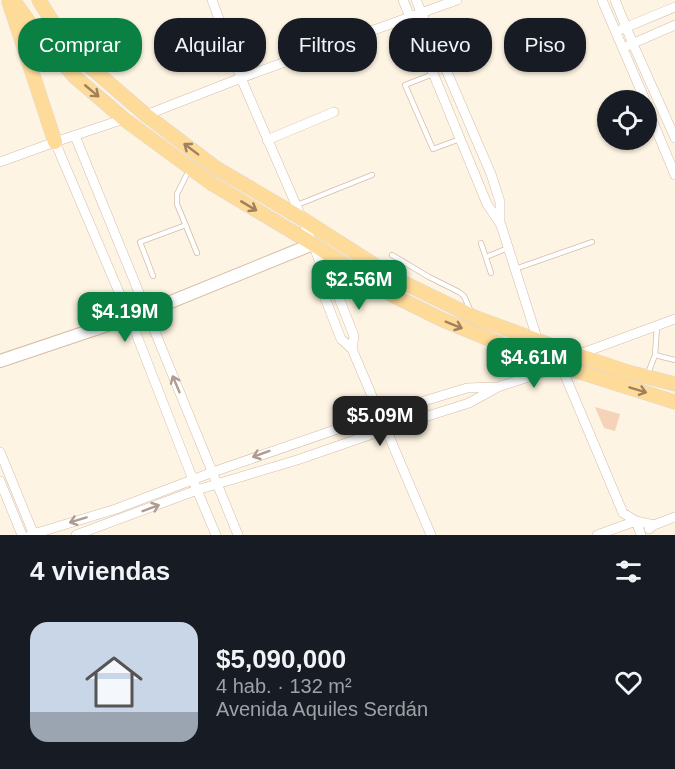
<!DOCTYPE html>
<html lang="es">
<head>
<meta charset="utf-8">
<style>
  :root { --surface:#171b24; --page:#20242c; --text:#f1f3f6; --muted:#9ea1a6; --line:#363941; --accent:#0b8043 }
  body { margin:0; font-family:Arial,sans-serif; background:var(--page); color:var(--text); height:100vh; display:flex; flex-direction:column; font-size:22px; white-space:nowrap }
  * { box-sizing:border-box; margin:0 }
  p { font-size:20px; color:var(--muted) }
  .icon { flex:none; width:33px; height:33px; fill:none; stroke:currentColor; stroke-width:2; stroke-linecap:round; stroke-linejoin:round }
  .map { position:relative; height:535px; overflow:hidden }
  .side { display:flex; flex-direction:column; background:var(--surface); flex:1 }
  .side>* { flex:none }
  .top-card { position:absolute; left:18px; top:18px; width:639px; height:54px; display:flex; gap:12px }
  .fabs { position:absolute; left:597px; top:90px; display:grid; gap:12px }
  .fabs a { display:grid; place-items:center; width:60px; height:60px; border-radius:50%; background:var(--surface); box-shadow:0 2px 4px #0004; font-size:30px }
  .price { position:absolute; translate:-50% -51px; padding:0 14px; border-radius:12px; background:var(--accent); color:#fff; font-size:20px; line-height:39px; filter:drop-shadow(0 2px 3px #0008) }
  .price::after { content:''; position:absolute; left:50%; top:36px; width:18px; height:14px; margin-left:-9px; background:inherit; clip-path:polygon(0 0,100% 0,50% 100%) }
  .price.selected { background:#222; color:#fff }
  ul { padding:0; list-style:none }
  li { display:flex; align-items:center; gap:18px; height:150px; padding:0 30px }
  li+li { border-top:2px solid var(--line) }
  li span { display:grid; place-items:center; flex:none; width:168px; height:120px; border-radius:18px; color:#555 }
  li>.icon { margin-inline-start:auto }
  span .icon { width:72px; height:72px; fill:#fffc; stroke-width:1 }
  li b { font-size:26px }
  h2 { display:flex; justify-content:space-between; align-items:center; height:72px; padding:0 30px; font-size:26px }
  .pill { padding:0 21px; border-radius:24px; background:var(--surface); box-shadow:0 2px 4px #0004; font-size:21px; line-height:54px }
  .pill.selected { background:var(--accent); color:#fff }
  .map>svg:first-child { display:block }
  .building { fill:#f6d2b8 }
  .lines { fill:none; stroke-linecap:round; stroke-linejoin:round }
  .service-casing { stroke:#d3bdab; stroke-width:6 }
  .minor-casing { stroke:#d3bdab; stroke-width:10 }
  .secondary-casing { stroke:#d6bda8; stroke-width:14 }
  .primary-casing { stroke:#dfd7d3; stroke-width:15 }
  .service { stroke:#fff; stroke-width:4.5 }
  .minor { stroke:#fff; stroke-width:9 }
  .secondary { stroke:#fff; stroke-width:12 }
  .primary { stroke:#ffdb99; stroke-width:14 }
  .oneway { stroke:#a1805f }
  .oneway2 { stroke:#af9b90 }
</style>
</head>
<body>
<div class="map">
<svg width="675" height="535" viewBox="0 0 675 535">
  <rect width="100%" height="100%" fill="#fef4e3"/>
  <!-- building -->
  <path class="building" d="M595,407L620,414L615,431L604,428Z"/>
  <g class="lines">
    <!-- service casing -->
    <g class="service-casing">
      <path id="service" d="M433,74L405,85L433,149L460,139
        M189,170L177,194V204L197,253
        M297,205L372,175
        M481,243L491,273
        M392,255L429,277L459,292L464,296L471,312
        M486,257L508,248
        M515,269L592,242
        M153,276L140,242L186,225
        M655,355L657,326
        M647,376L655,355L675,360"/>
    </g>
    <!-- minor casing -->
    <g class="minor-casing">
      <path id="minor" d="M212,0L241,78L313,244L330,289L337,293L354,336L352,349
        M403,0L487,204L501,225L538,341
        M416,0L491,174L500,202V223
        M602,0L645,100
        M615,0L633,44L675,138
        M622,29L675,7
        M627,46L675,25
        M646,105L675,175
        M146,115L241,78L457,0
        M75,136L238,535
        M267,140L334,112
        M55,142L130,318L197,490L216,535
        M0,162L55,142L124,119
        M330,289L325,298L341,339L352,349L431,535
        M577,355L675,319
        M0,452L34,535
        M0,481L22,535
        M649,529L654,525L675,517
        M30,535L116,509L213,472L381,414L467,388L496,387
        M76,535L197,490L297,460L387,429L469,403L498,387L561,366L623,513L636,521L641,535
        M597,535L636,521L654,525"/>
    </g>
    <!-- secondary casing -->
    <g class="secondary-casing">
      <path id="secondary" d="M0,361L146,312L313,244"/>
    </g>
    <!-- primary casing -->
    <g class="primary-casing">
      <path id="primary" d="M13,0L42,40L75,77L124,119L211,183L313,244L392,295L443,320L511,348L561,366L675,402
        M39,0L55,26L88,65L146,115L216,168L301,218L398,280L474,317L577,355L628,372L675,384
        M9,2L55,142"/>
    </g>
    <!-- service -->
    <use href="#service" class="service"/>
    <!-- minor -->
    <use href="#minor" class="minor"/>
    <!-- secondary -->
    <use href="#secondary" class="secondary"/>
    <!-- primary -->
    <use href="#primary" class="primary"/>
  </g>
  <!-- one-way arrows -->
  <defs><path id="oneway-shaft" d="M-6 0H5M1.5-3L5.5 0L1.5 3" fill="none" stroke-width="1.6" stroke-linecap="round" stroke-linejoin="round" transform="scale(1.5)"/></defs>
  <g class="oneway">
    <use href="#oneway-shaft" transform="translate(92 91) rotate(40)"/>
    <use href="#oneway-shaft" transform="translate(191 149) rotate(-143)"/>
    <use href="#oneway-shaft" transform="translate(249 206) rotate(31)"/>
    <use href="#oneway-shaft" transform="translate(454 325) rotate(22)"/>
    <use href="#oneway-shaft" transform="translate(638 390) rotate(17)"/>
  </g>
  <g class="oneway2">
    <use href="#oneway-shaft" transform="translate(176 384) rotate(-113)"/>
    <use href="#oneway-shaft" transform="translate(261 454) rotate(160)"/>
    <use href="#oneway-shaft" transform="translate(151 508) rotate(-21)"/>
    <use href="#oneway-shaft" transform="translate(78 520) rotate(163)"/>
  </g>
</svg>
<div class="fabs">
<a><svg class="icon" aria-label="locate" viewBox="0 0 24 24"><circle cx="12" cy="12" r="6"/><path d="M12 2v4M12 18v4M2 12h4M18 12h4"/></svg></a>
</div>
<b class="price" style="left:359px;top:311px">$2.56M</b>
<b class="price" style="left:125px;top:343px">$4.19M</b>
<b class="price" style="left:534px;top:389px">$4.61M</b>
<b class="price selected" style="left:380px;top:447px">$5.09M</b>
<div class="top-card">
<a class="pill selected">Comprar</a>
<a class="pill">Alquilar</a>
<a class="pill">Filtros</a>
<a class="pill">Nuevo</a>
<a class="pill">Piso</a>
</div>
</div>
<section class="side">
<h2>4 viviendas<svg class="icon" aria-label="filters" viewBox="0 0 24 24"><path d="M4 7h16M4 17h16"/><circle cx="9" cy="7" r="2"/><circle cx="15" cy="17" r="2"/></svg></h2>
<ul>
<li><span style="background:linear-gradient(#c9d6e8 75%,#9aa5b1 0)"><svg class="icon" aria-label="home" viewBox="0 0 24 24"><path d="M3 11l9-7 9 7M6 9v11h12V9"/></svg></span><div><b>$5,090,000</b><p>4 hab. · 132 m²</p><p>Avenida Aquiles Serdán</p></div><svg class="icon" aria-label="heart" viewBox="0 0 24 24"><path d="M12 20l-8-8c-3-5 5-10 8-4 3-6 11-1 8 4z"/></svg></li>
</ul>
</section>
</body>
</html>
